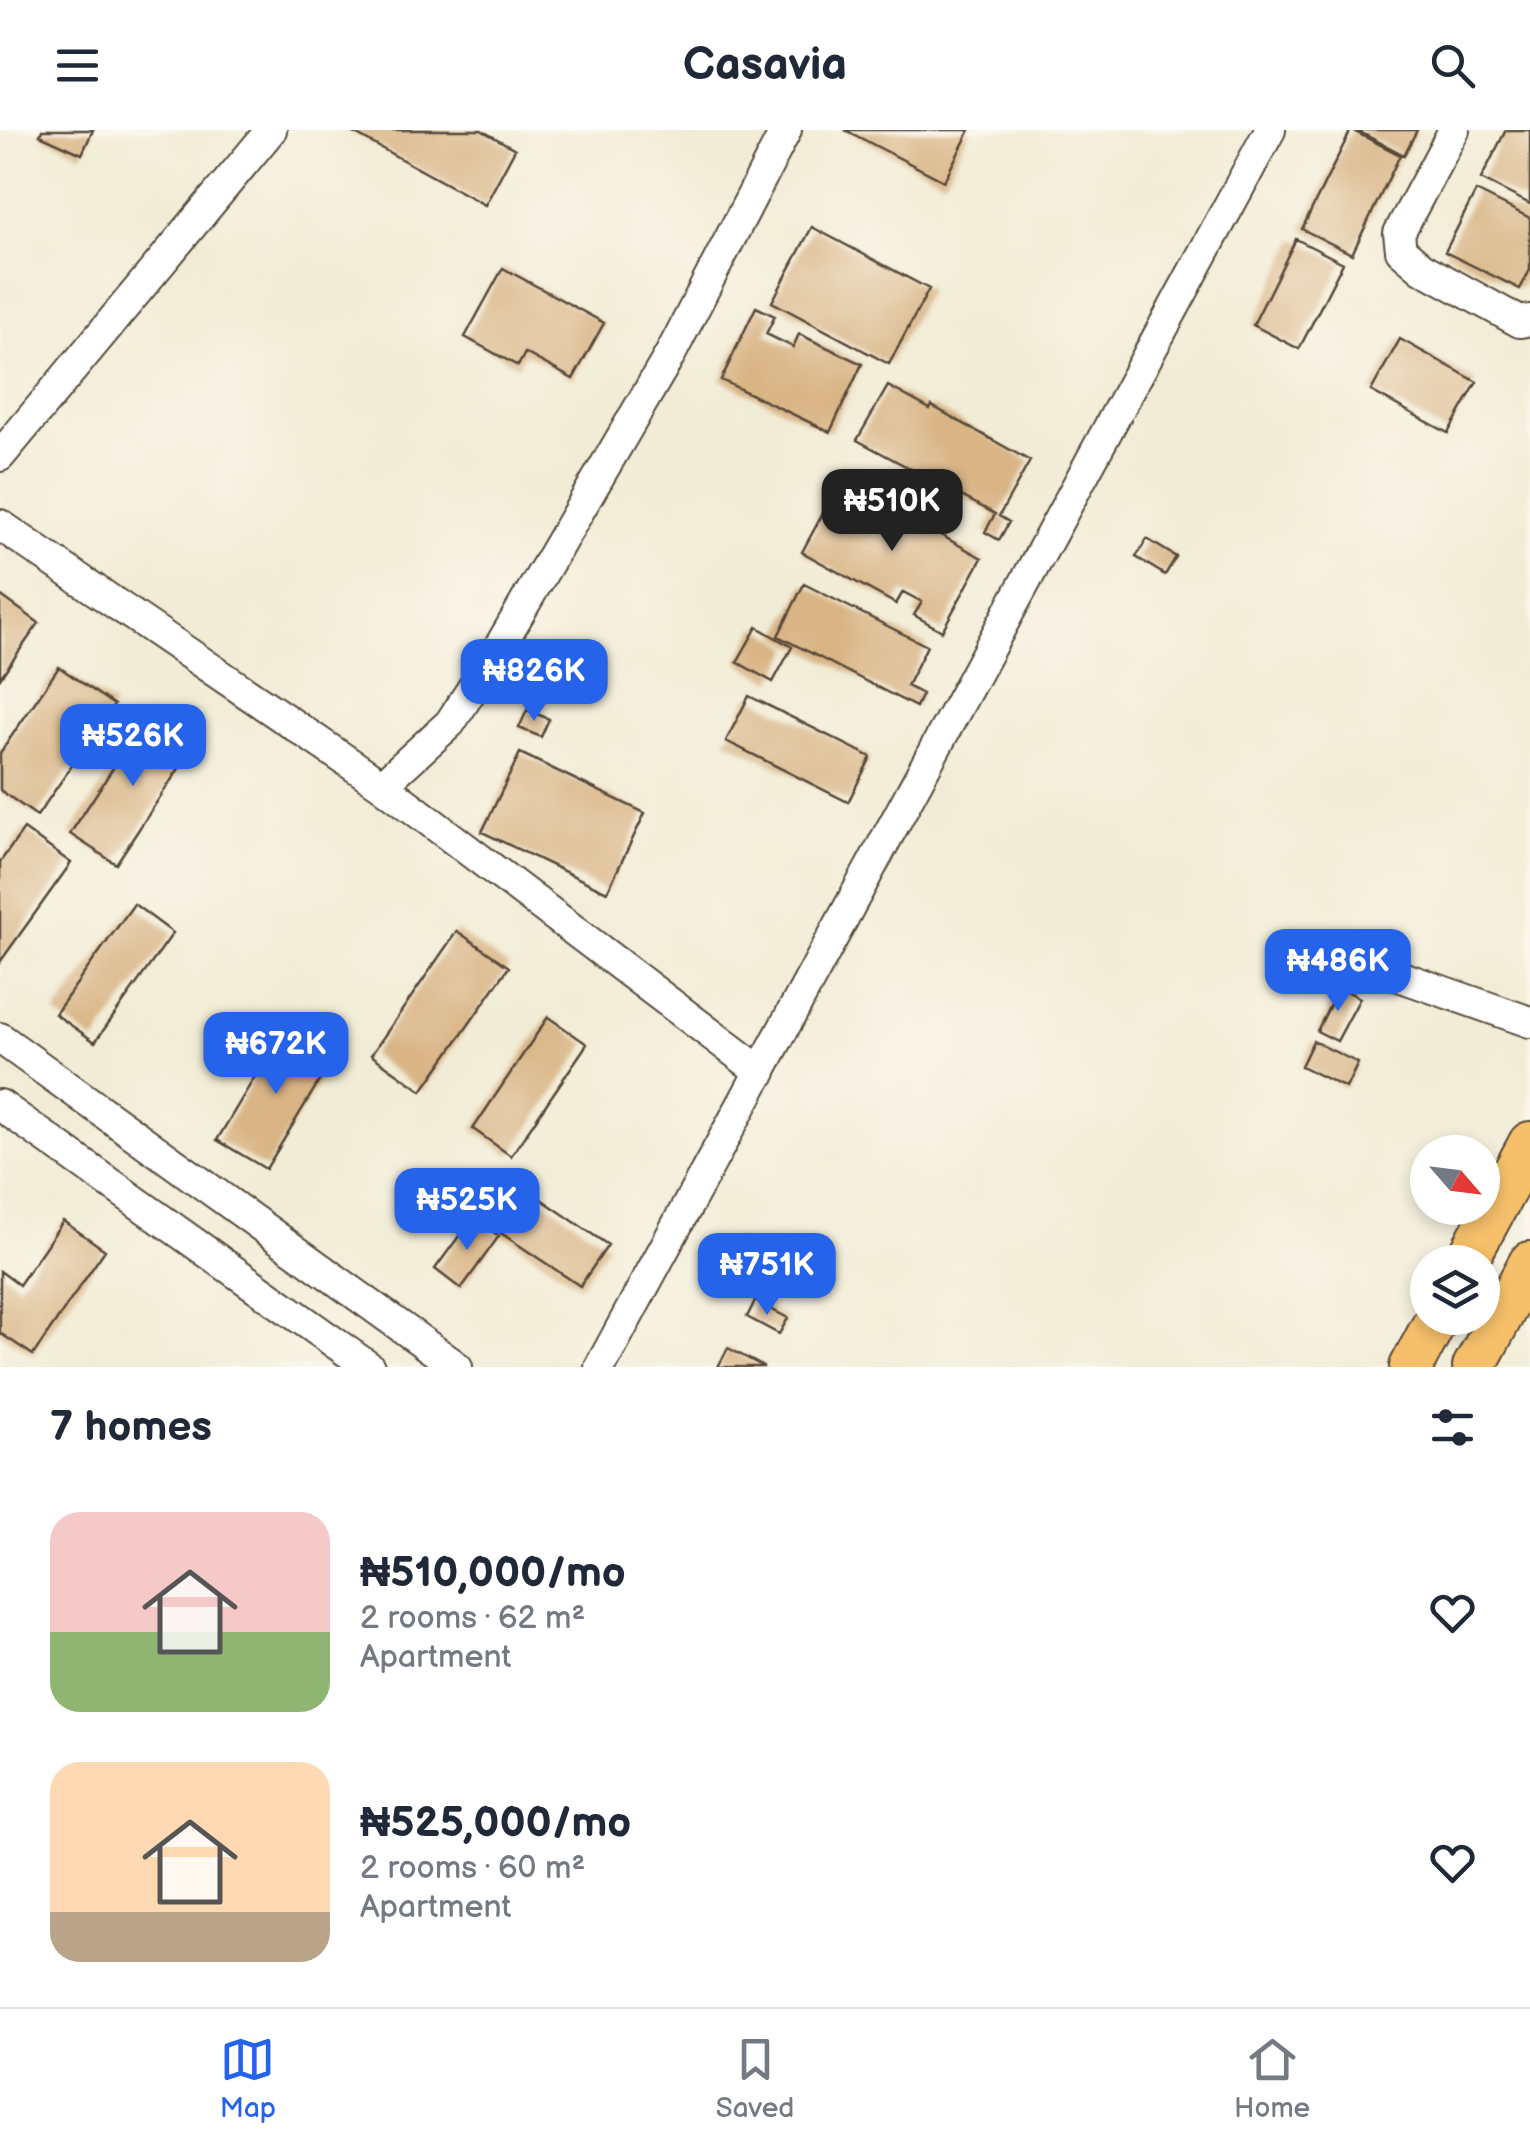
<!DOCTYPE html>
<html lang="en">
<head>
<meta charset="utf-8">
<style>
  :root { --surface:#fff; --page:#f6f6f7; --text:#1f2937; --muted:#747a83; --line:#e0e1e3; --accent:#2563eb }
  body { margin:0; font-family:"Balsamiq Sans",sans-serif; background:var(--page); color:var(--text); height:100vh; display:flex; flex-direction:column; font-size:38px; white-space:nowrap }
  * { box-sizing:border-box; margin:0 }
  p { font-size:32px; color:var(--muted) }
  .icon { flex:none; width:55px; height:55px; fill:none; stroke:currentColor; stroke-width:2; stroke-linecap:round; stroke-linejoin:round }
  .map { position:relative; height:1237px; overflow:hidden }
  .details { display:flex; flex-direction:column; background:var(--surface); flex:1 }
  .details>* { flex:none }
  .needle { width:65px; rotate:118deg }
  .buttons { position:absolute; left:1410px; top:1005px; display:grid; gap:20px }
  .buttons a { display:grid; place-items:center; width:90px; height:90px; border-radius:50%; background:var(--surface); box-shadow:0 5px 15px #0003; font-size:50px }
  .price { position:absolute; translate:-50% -85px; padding:0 22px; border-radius:20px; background:var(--accent); color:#fff; font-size:32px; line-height:65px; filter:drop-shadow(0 2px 5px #0008) }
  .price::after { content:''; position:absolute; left:50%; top:60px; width:30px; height:22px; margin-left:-15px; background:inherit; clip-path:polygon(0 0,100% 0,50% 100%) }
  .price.on { background:#222; color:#fff }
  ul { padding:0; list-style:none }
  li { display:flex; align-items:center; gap:30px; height:250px; padding:0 50px }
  li span { display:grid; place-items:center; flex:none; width:280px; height:200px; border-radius:30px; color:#555 }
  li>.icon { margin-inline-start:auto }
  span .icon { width:120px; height:120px; fill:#fffc; stroke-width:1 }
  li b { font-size:42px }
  h2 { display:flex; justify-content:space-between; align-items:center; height:120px; padding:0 50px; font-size:42px }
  header { display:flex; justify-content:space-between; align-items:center; height:130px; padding:0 50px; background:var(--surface); font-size:45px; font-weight:600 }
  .dock { display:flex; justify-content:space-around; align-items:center; height:140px; border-top:2px solid var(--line); background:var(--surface); font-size:28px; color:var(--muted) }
  .dock a { display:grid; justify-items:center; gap:5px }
  .dock .on { color:var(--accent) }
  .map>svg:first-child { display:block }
  .building { fill:#d9b586 }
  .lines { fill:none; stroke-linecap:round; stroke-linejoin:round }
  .minor-casing { stroke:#564739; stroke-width:34 }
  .highway-casing { stroke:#564739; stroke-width:46 }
  .minor { stroke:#fff; stroke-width:30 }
  .highway { stroke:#f6c06b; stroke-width:42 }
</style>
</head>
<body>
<header><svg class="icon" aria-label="menu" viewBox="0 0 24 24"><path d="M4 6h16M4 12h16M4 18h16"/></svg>Casavia<svg class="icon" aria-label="search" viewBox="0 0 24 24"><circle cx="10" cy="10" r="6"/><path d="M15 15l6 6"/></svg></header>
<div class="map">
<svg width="1530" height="1237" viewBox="0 0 1530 1237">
  <rect width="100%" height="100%" fill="#fbf7ec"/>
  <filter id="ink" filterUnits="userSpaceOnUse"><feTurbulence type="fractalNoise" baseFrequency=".01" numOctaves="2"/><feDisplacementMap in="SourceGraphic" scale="20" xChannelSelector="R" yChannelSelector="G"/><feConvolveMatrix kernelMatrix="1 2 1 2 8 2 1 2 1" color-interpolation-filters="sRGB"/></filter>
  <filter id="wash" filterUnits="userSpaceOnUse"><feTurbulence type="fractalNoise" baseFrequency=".0048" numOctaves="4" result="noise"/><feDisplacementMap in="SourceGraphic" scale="40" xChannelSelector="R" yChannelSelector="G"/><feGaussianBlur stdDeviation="2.25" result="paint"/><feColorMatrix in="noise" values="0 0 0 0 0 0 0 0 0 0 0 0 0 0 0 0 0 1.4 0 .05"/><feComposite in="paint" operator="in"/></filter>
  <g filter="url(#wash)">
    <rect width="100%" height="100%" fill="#f1ecd5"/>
    <g id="blocks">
      <!-- building -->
      <path class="building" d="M42,0H93L82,24L40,5Z
        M348,0H481L515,19L485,75Z
        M845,0H970L944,51Z
        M1351,0L1400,25L1352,124L1302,99Z
        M1356,0H1417L1404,25Z
        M1506,0H1530V74L1481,49Z
        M1476,61L1530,88V140L1520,159L1445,122Z
        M812,97L929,159L889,234L772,172Z
        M1296,109L1343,133L1299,219L1253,195Z
        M503,138L604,193L573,249L525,223L518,236L465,207Z
        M756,177L775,186L766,204L793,217L799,204L862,234L830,302L721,250Z
        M1400,209L1477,252L1448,303L1371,261Z
        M888,256L930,279L932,276L1030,331L999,386L1009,392L999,410L985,402L995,384L857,310Z
        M841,350L982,428L942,501L914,485L922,472L903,462L896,474L802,422Z
        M1147,409L1176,427L1165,445L1136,427Z
        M804,454L927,516L907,556L922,564L916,577L778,506Z
        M0,465L39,493L0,548Z
        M757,497L792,517L773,552L737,532Z
        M59,537L114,575L37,686L0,660V623Z
        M749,566L871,627L848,672L726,611Z
        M527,580L549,589L541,607L519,598Z
        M149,583L195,614L116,734L70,704Z
        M520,623L645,683L607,762L482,702Z
        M24,699L71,733L0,832V732Z
        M134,774L173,803L95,912L55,884Z
        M457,801L509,837L422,961L371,925Z
        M1339,857L1360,868L1337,911L1317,901Z
        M548,887L587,914L511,1026L473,999Z
        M286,895L335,925L266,1039L217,1010Z
        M1313,911L1358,933L1346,958L1301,936Z
        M509,1047L608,1115L580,1156L480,1089Z
        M473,1087L499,1106L461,1159L435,1139Z
        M63,1091L105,1120L33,1225L0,1203V1141L19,1155Z
        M739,1108L751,1117L737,1136L724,1126Z
        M755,1171L788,1188L779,1204L747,1187Z
        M728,1218L764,1237H718Z"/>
    </g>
  </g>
  <g filter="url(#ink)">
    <use href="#blocks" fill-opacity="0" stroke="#564739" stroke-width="2.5"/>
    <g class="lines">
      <!-- minor casing -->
      <g class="minor-casing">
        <path id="minor" d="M1454,0L1399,103L1401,120L1422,138L1520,192L1530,190
          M0,326L271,0
          M0,395L382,655L761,942
          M382,655L450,593L497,521L671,223L786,0
          M1382,840L1530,892
          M0,908L457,1237
          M0,975L369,1237
          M600,1237L1270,0"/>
      </g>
      <!-- highway casing -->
      <g class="highway-casing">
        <path id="highway" d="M1466,1132L1530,1013
          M1411,1237L1437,1188
          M1474,1237L1530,1133"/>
      </g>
      <!-- minor -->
      <use href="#minor" class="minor"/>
      <!-- highway -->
      <use href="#highway" class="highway"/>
    </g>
  </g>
</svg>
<div class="buttons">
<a><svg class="needle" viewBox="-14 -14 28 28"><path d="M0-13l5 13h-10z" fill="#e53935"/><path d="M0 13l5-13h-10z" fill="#747a83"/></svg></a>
<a><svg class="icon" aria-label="layers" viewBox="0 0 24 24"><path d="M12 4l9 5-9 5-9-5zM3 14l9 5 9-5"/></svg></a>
</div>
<b class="price on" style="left:892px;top:424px">₦510K</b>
<b class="price" style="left:534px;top:594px">₦826K</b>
<b class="price" style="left:133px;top:659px">₦526K</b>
<b class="price" style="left:1338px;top:884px">₦486K</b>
<b class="price" style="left:276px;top:967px">₦672K</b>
<b class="price" style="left:467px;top:1123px">₦525K</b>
<b class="price" style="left:767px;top:1188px">₦751K</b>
</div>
<section class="details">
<h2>7 homes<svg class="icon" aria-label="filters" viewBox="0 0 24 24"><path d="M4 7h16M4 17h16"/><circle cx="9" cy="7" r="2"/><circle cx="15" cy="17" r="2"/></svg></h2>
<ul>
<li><span style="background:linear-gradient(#f6c9c9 60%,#8fb573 0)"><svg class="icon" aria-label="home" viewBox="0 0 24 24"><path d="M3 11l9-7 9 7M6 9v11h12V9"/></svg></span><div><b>₦510,000/mo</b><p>2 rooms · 62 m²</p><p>Apartment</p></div><svg class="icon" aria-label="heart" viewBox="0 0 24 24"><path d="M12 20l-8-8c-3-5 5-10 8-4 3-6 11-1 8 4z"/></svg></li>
<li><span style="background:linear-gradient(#ffd9b3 75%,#b9a48a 0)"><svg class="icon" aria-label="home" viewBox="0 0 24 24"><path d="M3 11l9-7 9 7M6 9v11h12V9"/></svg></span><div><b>₦525,000/mo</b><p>2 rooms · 60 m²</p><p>Apartment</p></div><svg class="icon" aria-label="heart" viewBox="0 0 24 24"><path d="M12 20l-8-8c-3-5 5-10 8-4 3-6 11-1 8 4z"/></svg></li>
</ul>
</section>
<nav class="dock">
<a class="on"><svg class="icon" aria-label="map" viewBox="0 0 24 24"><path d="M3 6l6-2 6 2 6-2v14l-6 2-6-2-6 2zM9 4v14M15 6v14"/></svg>Map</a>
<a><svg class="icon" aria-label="saved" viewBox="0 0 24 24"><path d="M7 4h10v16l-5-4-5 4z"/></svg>Saved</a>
<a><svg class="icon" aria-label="home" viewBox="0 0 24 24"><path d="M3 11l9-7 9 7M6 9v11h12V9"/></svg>Home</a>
</nav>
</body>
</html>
